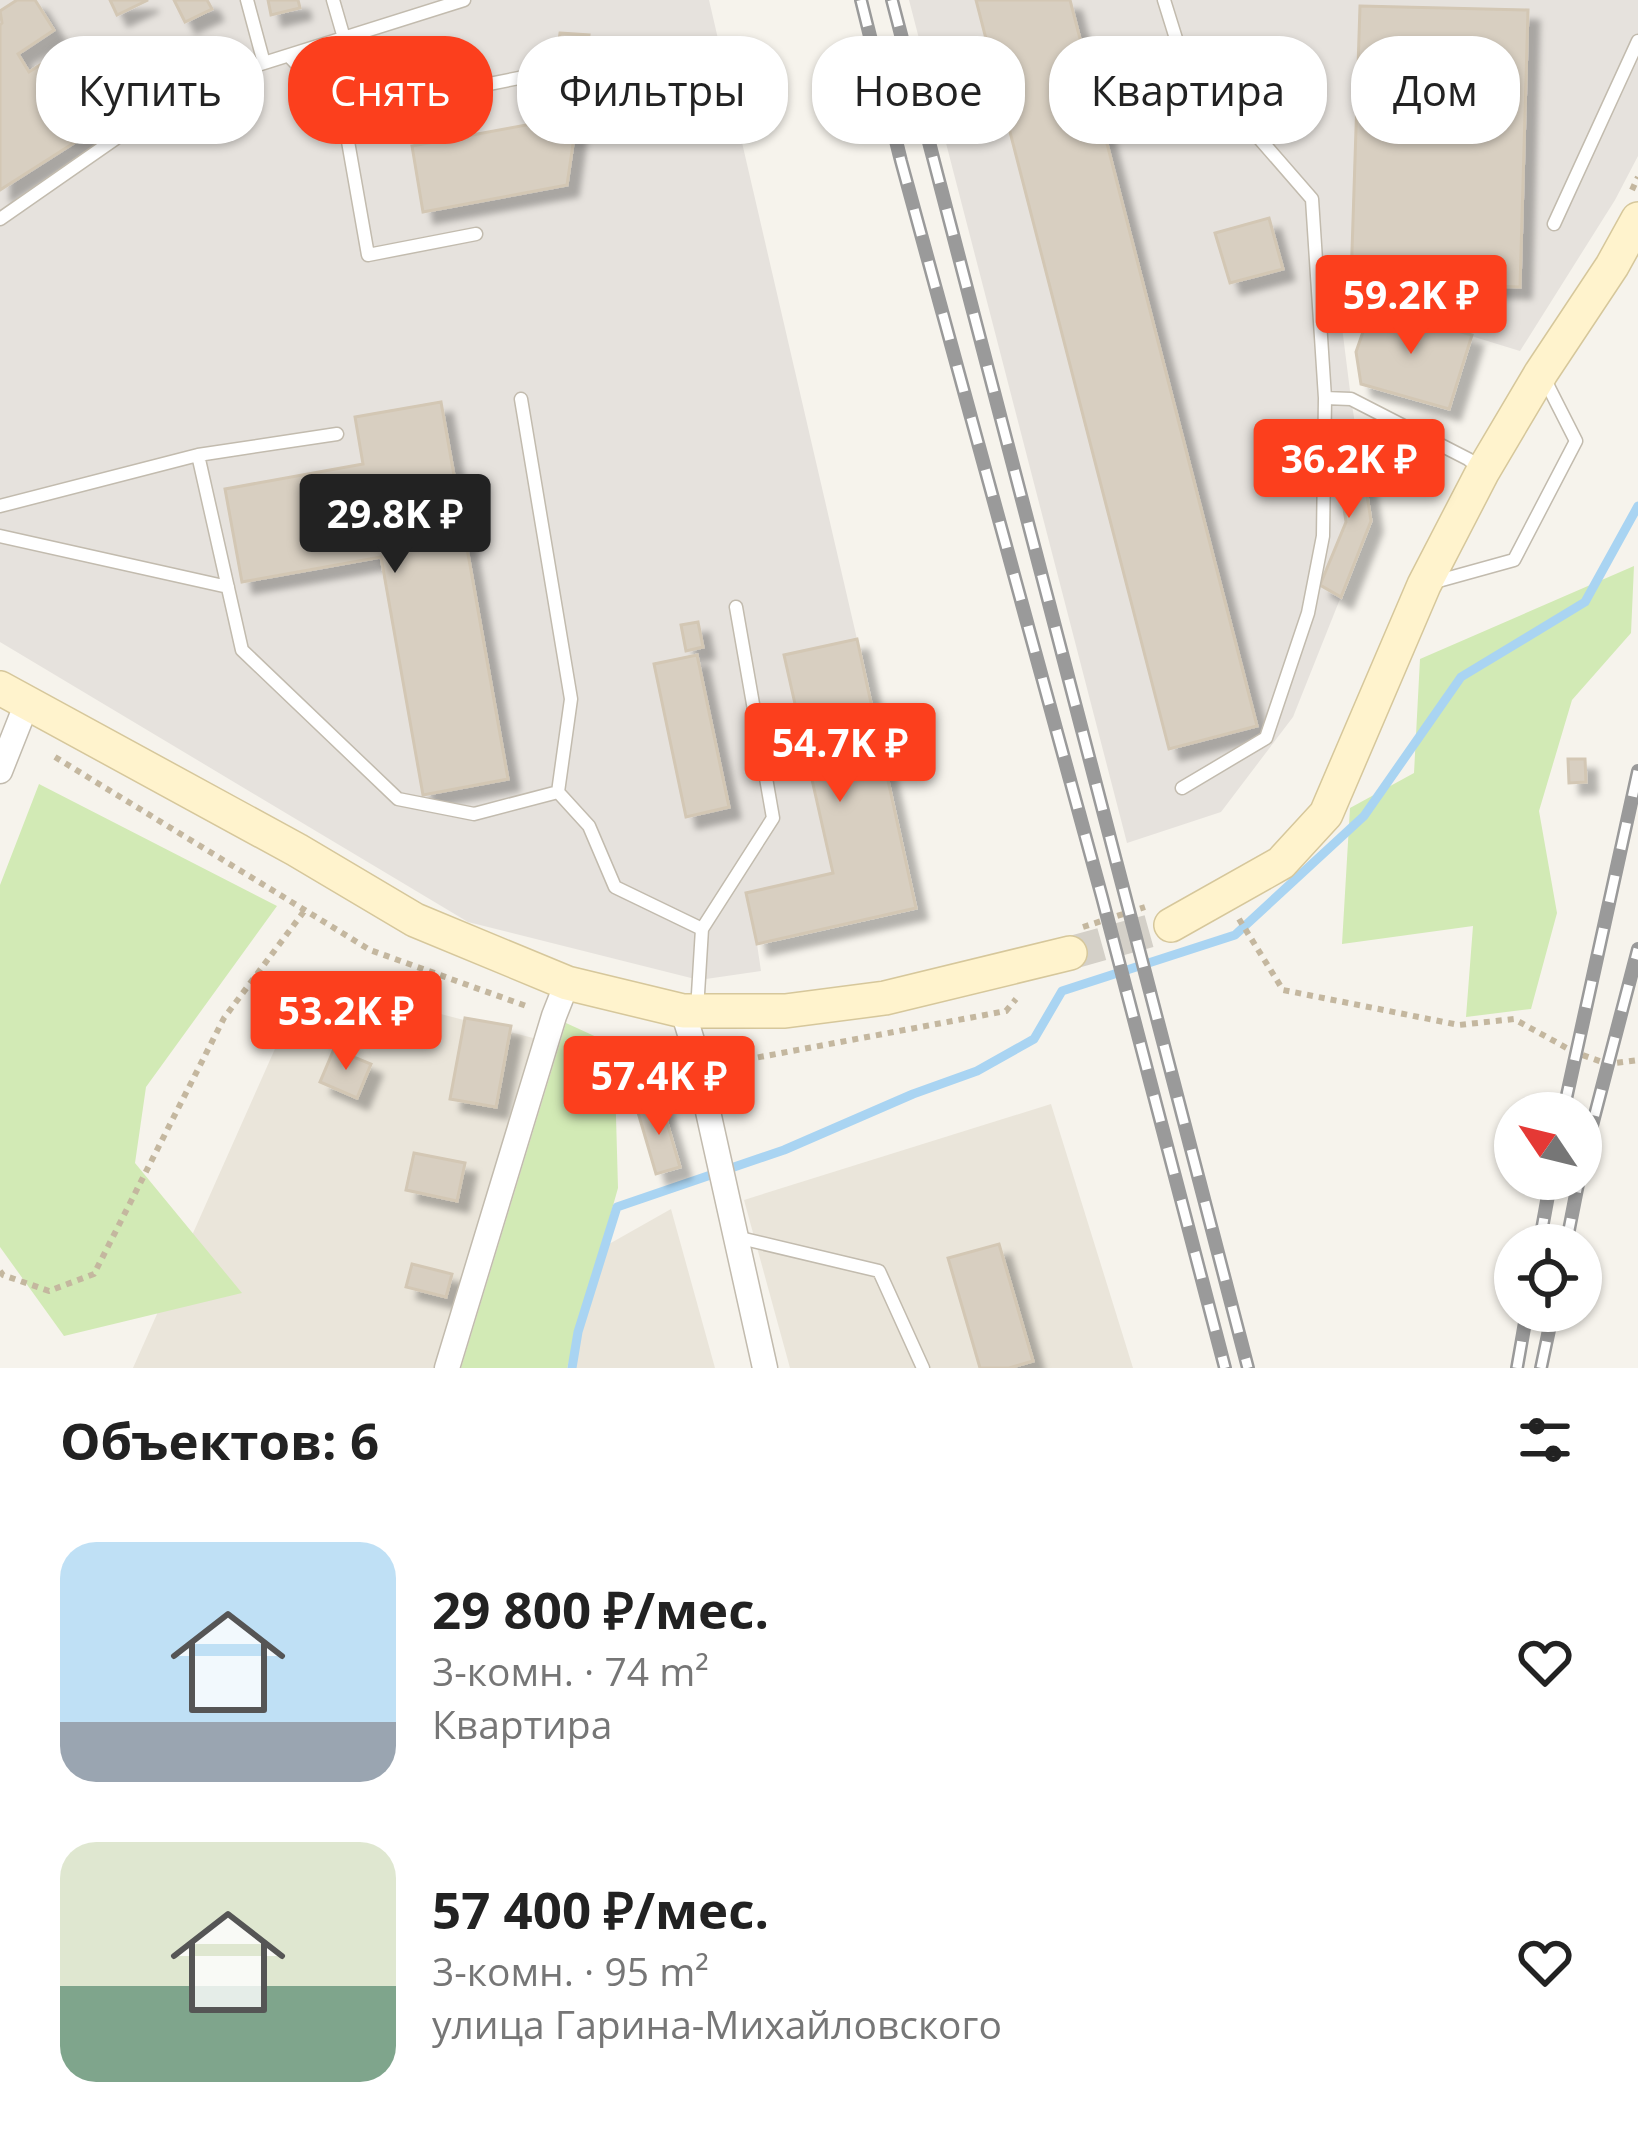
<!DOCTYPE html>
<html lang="ru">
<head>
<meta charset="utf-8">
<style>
  :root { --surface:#fff; --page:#f2f2f2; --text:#222; --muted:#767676; --accent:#fc3f1d }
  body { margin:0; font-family:"Open Sans",sans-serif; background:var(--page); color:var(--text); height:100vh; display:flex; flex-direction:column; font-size:45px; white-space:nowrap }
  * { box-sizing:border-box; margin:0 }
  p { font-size:39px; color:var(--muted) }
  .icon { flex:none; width:66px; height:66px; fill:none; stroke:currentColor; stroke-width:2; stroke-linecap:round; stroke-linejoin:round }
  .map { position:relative; height:1368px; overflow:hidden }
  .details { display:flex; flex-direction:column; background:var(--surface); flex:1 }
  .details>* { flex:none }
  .top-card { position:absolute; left:36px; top:36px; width:1566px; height:108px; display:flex; gap:24px }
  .needle { width:78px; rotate:305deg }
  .buttons { position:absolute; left:1494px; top:1092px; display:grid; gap:24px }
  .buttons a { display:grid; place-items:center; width:108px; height:108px; border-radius:50%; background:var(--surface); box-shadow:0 3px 9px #0004; font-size:60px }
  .price { position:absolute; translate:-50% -102px; padding:0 27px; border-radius:12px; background:var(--accent); color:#fff; font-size:39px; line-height:78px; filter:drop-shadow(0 3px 6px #0008) }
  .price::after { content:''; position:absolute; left:50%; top:72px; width:36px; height:27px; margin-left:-18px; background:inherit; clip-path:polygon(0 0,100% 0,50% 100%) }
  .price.on { background:#222; color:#fff }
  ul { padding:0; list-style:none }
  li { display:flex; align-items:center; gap:36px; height:300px; padding:0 60px }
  li span { display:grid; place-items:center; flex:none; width:336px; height:240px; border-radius:36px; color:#555 }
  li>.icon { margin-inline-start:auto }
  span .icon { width:144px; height:144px; fill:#fffc; stroke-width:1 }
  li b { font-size:51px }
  h2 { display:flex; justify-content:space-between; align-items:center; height:144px; padding:0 60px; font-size:51px }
  .pill { padding:0 42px; border-radius:48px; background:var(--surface); box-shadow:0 3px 9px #0004; font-size:42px; line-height:108px }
  .pill.on { background:var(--accent); color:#fff }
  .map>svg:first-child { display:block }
  .residential { fill:#eae5da }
  .industrial { fill:#e6e2dd }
  .green { fill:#d2eab5 }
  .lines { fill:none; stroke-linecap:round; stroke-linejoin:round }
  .stream { stroke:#a9d4f2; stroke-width:9 }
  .building { fill:#d8cfc1; stroke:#d3c7b4; stroke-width:3; filter:url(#shadow) }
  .secondary-tunnel { stroke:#d4d0c8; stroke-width:33; stroke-dasharray:33 16; stroke-linecap:butt }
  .lane-casing { stroke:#c2bbae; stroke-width:15 }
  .street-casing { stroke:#c2bbae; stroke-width:27 }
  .secondary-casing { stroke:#d6c79b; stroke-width:36 }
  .path { stroke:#c4b79f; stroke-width:6; stroke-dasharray:6 6; stroke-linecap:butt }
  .lane { stroke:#fff; stroke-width:12 }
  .street { stroke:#fff; stroke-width:24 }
  .secondary { stroke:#fff3cd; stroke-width:33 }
  .rail-casing { stroke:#9a9a9a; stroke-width:14 }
  .rail { stroke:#fff; stroke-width:9; stroke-dasharray:27; stroke-linecap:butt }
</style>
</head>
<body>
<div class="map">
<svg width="1638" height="1368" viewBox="0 0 1638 1368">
  <defs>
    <filter id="shadow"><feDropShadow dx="11" dy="11" stdDeviation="3" flood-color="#0004"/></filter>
  </defs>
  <rect width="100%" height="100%" fill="#f6f3ec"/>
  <!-- residential -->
  <path class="residential" d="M306,979L537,1039L437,1368H133Z
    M1051,1104L1133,1368H790L744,1200Z
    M671,1209L715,1368H549L579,1261Z"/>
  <!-- industrial -->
  <path class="industrial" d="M0,0H709L857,639L916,908L757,944L761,971L699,980L468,922L0,642Z
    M909,0H1638V156L1615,200L1520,351L1338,295L1351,399L1371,521L1293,717L1221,812L1127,843Z"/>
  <!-- green -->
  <path class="green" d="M1634,566L1631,633L1572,700L1539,811L1557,913L1531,1009L1466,1017L1473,926L1342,944L1350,808L1414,773L1420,659Z
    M39,784L277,906L146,1087L135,1163L242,1293L64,1336L0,1247V885Z
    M566,1023L614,1045L618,1188L567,1368H461Z"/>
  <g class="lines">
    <!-- stream -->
    <path class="stream" d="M572,1368L578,1332L617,1207L784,1150L913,1094L977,1071L1034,1039L1062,991L1235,935L1364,816L1461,677L1585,602L1638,506"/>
  </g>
  <!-- building -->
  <path class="building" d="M17,0H35L54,30L18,54L29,72L46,61L91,132L0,190V25L2,23L0,11Z
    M110,0H148L117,15Z
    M174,0H207L212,9L185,22Z
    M268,0H298L300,8L271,15Z
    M976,0H1070L1257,726L1169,749Z
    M1360,6L1528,10L1520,287L1351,282Z
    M560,33L589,35L567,185L423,212L412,146L548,121Z
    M1269,218L1283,269L1230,283L1215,233Z
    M1372,306L1472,335L1449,409L1361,384L1356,352Z
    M441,402L508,779L423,795L381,557L242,582L225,489L363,464L355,417Z
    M1360,449L1371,521L1341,597L1320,585L1346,522L1336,452Z
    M698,622L703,647L686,651L681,625Z
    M857,639L916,908L757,944L746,893L833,873L784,655Z
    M697,655L729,807L686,817L654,664Z
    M1568,759H1585L1586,782L1569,783Z
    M465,1018L511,1026L496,1107L450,1099Z
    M334,1049L371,1064L357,1098L320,1082Z
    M661,1102L680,1167L656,1174L637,1109Z
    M414,1153L465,1163L457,1201L406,1190Z
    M999,1244L1033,1361L1009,1368H980L948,1258Z
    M412,1264L452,1274L446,1297L406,1287Z"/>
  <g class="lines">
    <!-- secondary-tunnel -->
    <path class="secondary-tunnel" d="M1070,953L1171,925"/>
    <!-- lane casing -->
    <g class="lane-casing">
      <path id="lane" d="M247,0L264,63
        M333,0L344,38
        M1164,0L1178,45L1312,199L1325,398L1323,536L1308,613L1266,738L1182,788
        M289,56L343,113L368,255L476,234
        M343,113L524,77
        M0,219L191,86L464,0
        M1554,224L1638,41
        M1325,398L1351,399L1468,459L1482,470
        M521,399L571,699L558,792
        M198,455L337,434
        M0,506L198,455L242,650L398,799L474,814L558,792L589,826L615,887L702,929L773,818L736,607
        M0,536L228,587
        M1431,583L1514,560L1576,441L1544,378
        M697,1010L702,929
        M736,1237L879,1271L923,1368"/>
    </g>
    <!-- street casing -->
    <g class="street-casing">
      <path id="street" d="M0,771L27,703
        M683,1011L693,1044L765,1368
        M447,1368L554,1016L567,983"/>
    </g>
    <!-- secondary casing -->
    <g class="secondary-casing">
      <path id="secondary" d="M0,688L297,850L415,920L567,983L683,1011H785L885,998L1070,953
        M1171,925L1281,863L1326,814L1424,585L1483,471L1541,373L1612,266L1638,219"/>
    </g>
    <!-- path -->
    <path class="path" d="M1632,190L1638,177
      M55,757L370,950L529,1007
      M1239,919L1283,990L1459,1025L1514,1019L1574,1052L1608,1064L1638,1060
      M1083,927L1145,907
      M723,1054L744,1060L1006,1011L1016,999
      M0,1271L3,1275L49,1291L94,1274L224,1018L305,910"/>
    <!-- lane -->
    <use href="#lane" class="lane"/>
    <!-- street -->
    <use href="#street" class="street"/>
    <!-- secondary -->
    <use href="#secondary" class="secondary"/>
    <!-- rail casing -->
    <g class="rail-casing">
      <path id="rail" d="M861,0L901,161L1102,897L1225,1368
        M892,0L1248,1368
        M1563,1113L1638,771
        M1581,1168L1638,949
        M1539,1245L1551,1179
        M1566,1245L1579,1179
        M1517,1368L1527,1311
        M1541,1368L1553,1311"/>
    </g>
    <!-- rail -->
    <use href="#rail" class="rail"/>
  </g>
</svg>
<div class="buttons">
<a><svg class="needle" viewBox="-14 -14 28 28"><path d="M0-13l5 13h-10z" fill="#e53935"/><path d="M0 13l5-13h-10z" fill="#767676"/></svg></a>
<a><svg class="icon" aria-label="locate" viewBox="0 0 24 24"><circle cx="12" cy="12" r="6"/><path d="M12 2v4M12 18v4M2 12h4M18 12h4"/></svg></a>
</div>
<b class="price" style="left:1411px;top:357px">59.2K ₽</b>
<b class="price" style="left:1349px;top:521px">36.2K ₽</b>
<b class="price on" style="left:395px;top:576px">29.8K ₽</b>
<b class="price" style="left:840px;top:805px">54.7K ₽</b>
<b class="price" style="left:346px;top:1073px">53.2K ₽</b>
<b class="price" style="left:659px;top:1138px">57.4K ₽</b>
<div class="top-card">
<a class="pill">Купить</a>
<a class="pill on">Снять</a>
<a class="pill">Фильтры</a>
<a class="pill">Новое</a>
<a class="pill">Квартира</a>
<a class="pill">Дом</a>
</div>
</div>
<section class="details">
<h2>Объектов: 6<svg class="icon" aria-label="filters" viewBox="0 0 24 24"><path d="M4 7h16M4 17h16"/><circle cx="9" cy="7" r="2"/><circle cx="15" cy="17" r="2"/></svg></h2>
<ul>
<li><span style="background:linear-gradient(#bfe0f5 75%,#9aa5b1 0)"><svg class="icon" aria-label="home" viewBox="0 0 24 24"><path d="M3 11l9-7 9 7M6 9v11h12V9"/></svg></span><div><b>29 800 ₽/мес.</b><p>3-комн. · 74 m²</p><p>Квартира</p></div><svg class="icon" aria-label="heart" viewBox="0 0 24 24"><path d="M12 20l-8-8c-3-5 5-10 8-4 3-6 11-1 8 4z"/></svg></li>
<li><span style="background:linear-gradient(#dfe7d0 60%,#7fa58c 0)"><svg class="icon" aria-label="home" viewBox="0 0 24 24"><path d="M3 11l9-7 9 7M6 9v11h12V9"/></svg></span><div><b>57 400 ₽/мес.</b><p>3-комн. · 95 m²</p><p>улица Гарина-Михайловского</p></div><svg class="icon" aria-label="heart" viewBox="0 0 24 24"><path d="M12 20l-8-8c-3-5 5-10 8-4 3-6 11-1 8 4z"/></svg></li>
</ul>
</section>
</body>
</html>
